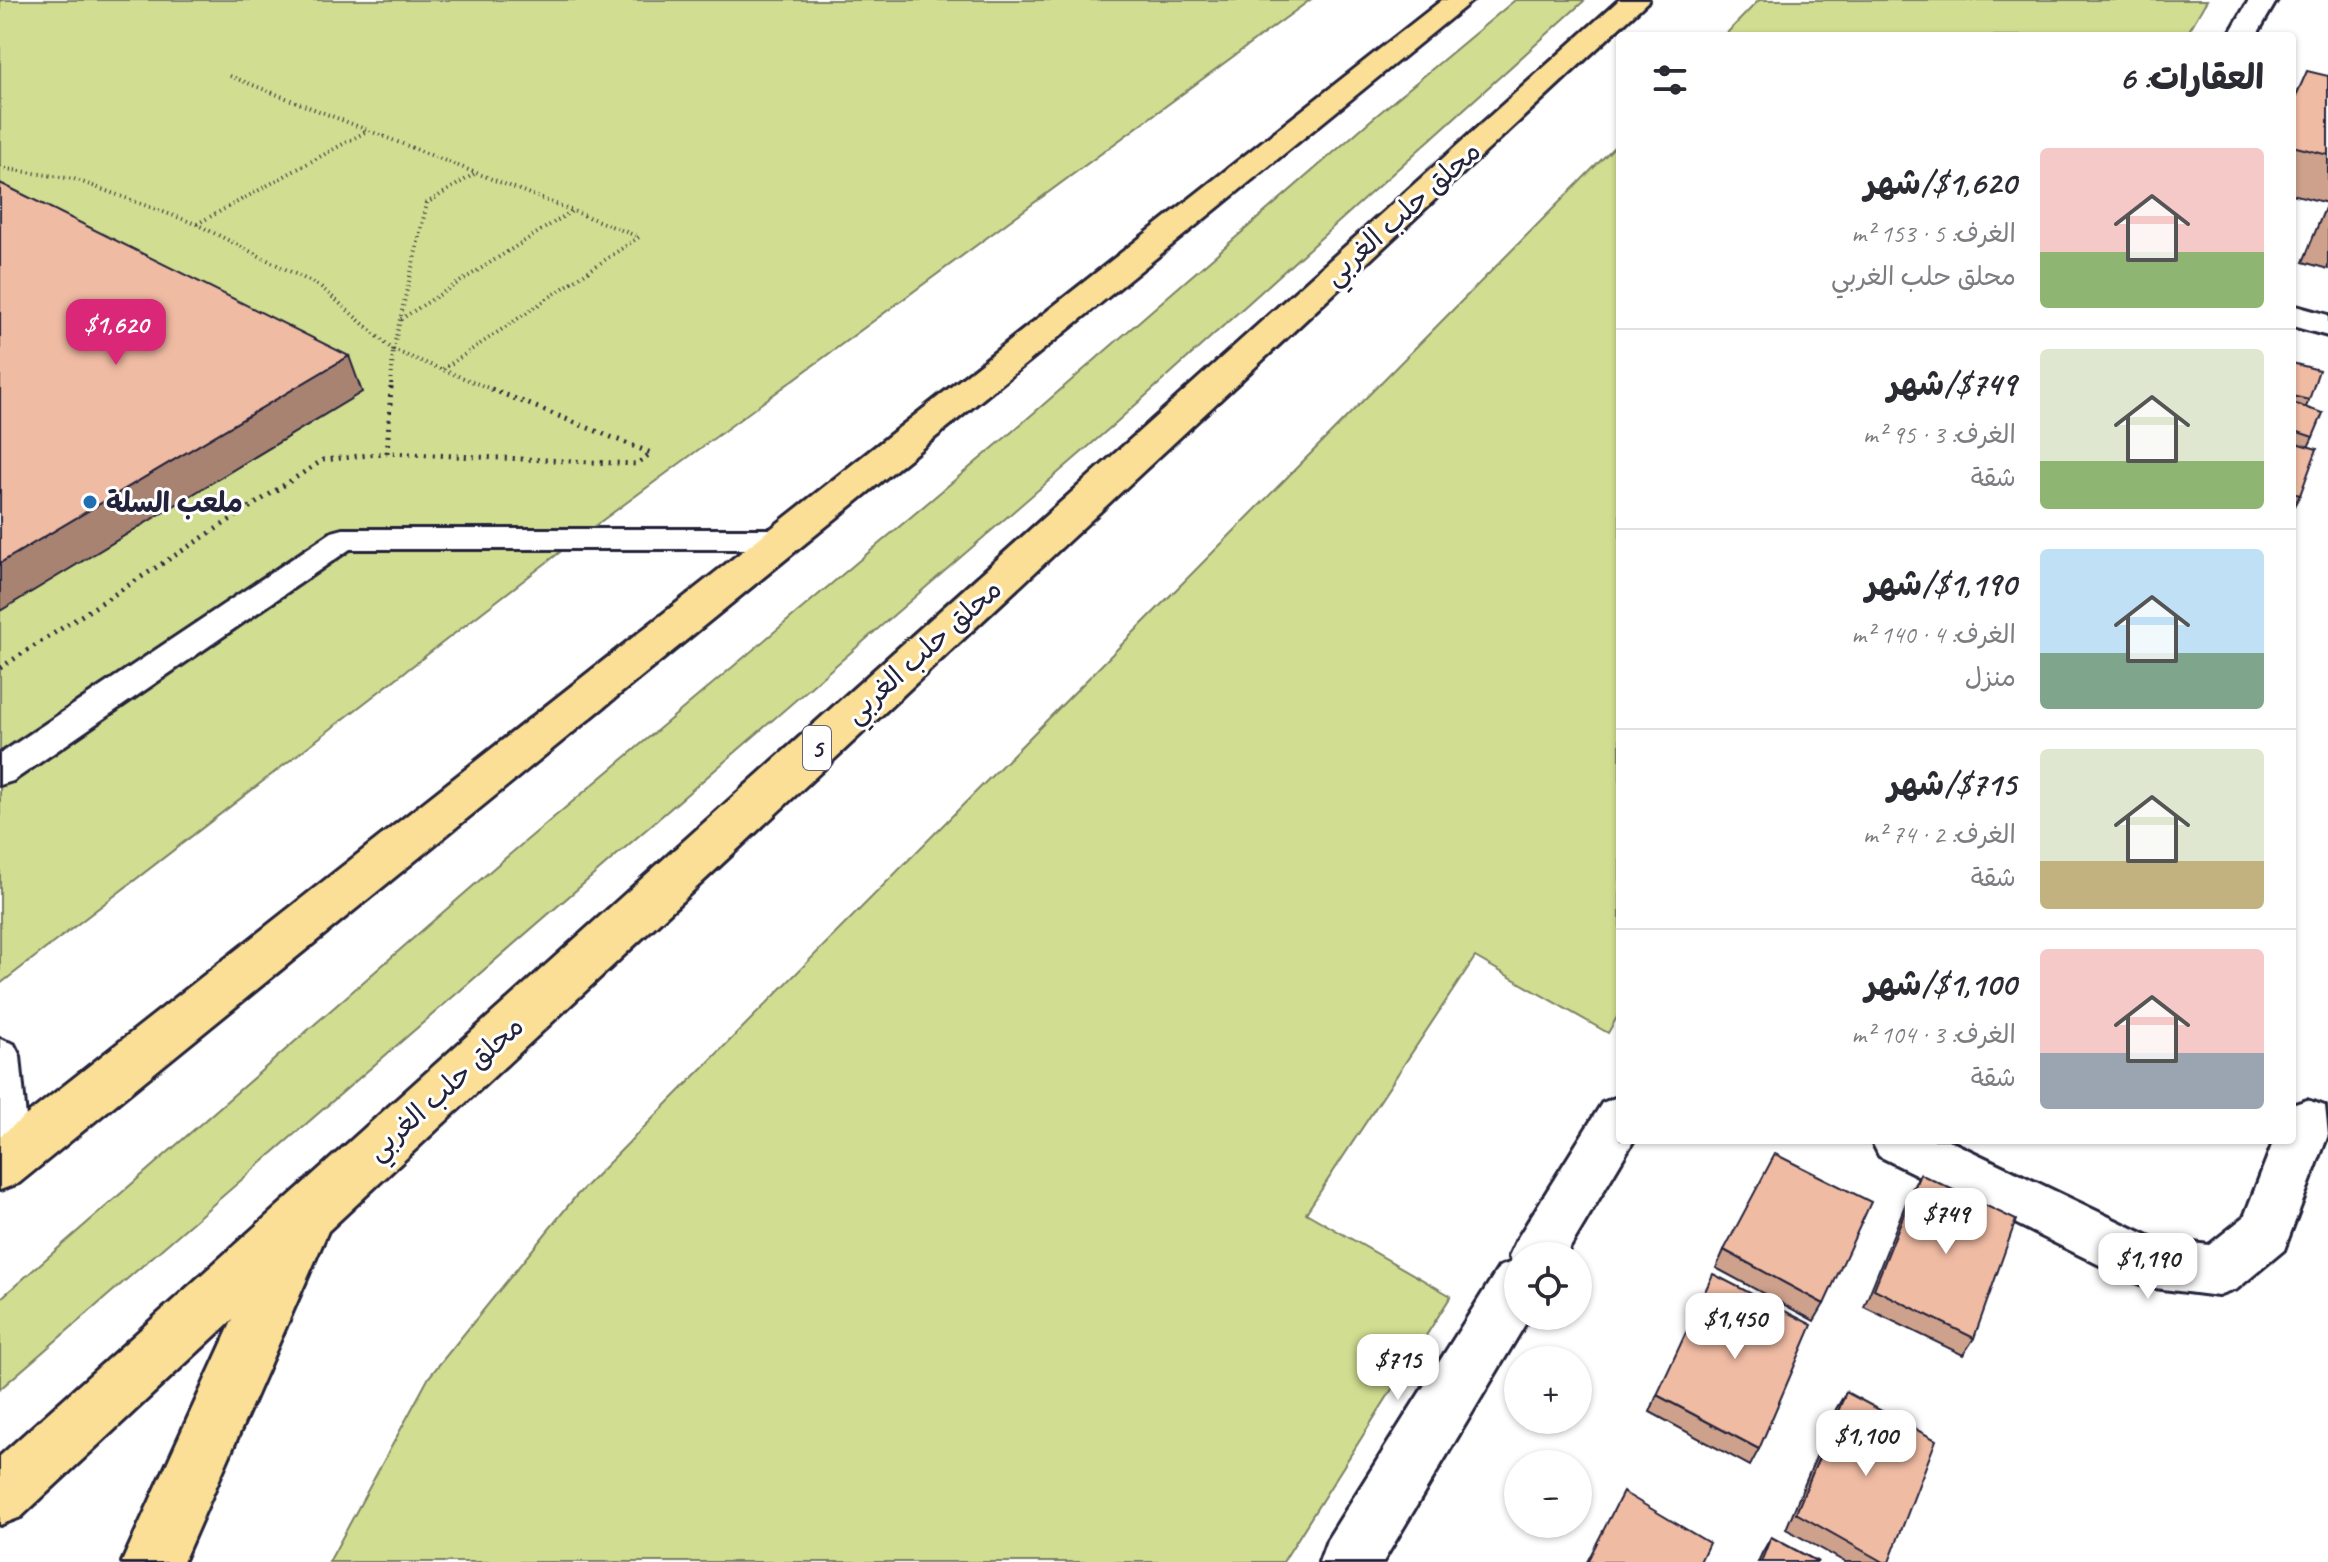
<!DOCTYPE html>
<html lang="ar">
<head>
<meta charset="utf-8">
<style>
  :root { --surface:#fff; --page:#f7f7f7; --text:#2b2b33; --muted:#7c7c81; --line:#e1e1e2; --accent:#db2777 }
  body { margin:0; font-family:Caveat,"Playpen Sans Arabic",sans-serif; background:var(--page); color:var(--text); direction:rtl; height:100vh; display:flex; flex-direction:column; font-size:30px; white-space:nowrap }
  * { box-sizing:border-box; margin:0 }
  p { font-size:26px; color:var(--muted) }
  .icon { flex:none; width:44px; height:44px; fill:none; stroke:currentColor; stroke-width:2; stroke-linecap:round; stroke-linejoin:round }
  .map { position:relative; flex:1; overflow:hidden; direction:ltr }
  .details { position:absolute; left:1616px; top:32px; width:680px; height:1112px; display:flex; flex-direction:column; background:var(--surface); border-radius:8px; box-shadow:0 2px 6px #0004; direction:rtl }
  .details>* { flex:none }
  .tools { position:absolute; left:1504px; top:1242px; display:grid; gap:16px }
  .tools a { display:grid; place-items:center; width:88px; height:88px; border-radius:50%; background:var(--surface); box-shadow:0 2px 6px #0004; font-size:40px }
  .price { position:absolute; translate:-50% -68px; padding:0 18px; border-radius:16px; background:#fff; color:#222; font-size:26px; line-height:52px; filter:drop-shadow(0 2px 4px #0008) }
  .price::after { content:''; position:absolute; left:50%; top:48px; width:24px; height:18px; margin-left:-12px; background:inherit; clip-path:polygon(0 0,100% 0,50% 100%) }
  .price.current { background:var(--accent); color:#fff }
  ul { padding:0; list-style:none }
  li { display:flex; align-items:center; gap:24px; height:200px; padding:0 32px }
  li+li { border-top:2px solid var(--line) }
  li span { display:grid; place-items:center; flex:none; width:224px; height:160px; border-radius:8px; color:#555 }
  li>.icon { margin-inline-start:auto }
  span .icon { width:96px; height:96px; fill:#fffc; stroke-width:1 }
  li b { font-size:34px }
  h2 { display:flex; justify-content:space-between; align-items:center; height:96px; padding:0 32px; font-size:34px }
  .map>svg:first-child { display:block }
  .green { fill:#d1dd90; stroke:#7a8066; stroke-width:2 }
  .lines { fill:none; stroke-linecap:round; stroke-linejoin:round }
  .lane-casing { stroke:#22223b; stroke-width:6 }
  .street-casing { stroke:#22223b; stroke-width:6 }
  .highway-casing { stroke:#22223b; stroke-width:6 }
  .path-far1 { stroke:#22223b; stroke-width:4; stroke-dasharray:1 4; stroke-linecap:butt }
  .path { stroke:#22223b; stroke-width:5; stroke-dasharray:2 6; stroke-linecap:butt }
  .lane { fill:#fff; fill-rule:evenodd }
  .street { fill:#fff; fill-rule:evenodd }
  .highway { fill:#fbdf96; fill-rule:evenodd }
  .wall { fill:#cea18c; stroke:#22223b; stroke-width:2 }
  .shaded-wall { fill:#a88372; stroke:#22223b; stroke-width:2 }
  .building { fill:#f0bba3; stroke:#22223b; stroke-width:2 }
  .poi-dot { fill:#1f6fb2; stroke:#fff; stroke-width:3 }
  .labels { text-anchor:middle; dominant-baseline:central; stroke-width:6; stroke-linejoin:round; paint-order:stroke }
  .shield { fill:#fff; stroke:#646476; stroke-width:2 }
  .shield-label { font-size:26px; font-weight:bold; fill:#22223b }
  .street-label { font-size:28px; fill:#22223b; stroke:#fff }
  .poi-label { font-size:28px; font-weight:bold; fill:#22223b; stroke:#fff; text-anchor:start }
</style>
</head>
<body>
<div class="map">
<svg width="2328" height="1562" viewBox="0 0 2328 1562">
  <rect width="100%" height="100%" fill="#fff"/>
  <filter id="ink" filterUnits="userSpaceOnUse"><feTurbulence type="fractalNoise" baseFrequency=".0125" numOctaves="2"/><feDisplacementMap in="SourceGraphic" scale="16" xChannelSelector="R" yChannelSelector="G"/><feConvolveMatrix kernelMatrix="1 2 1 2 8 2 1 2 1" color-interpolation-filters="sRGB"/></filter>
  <g filter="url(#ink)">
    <!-- green -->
    <path class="green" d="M0,0H1310L577,539L0,984Z
      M1515,0H1585L1111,427L0,1389V1299L496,866L1013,431L1371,120Z
      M1759,0H2207L2186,36H1724Z
      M1620,141V1012L1608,1033L1475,957L1306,1213L1451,1296L1283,1562H329L429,1377L576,1196Z"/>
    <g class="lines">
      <!-- lane casing -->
      <g class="lane-casing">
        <path id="lane" d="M343,529H786L797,532L802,539L797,546L786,549H350L13,781L0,785V754L332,532Z
          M0,1039L14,1044L20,1056L30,1159L24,1172L9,1178L0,1174Z"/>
      </g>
      <!-- street casing -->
      <g class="street-casing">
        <path id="street" d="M2249,0H2277L2256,36H2228Z
          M2292,305L2328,315V336L2292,326Z
          M1620,1096V1140H1634L1565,1256H1518V1316H1530L1383,1562H1319L1327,1540L1499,1267L1512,1262L1509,1256L1517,1239L1602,1103Z
          M2307,1100L2325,1106L2328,1135L2284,1250L2237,1289L2218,1296L2147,1287L2128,1279L1879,1156L1871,1140H1948L2153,1238L2209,1245L2244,1217L2274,1140H2292V1105Z"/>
      </g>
      <!-- highway casing -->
      <g class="highway-casing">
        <path id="highway" d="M1442,0H1473L19,1183L0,1190V1136Z
          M1619,0H1649L328,1231L183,1562H122L233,1319L21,1517L0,1525V1456Z"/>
      </g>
      <!-- path-far1 -->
      <path class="path-far1" d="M230,76L639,237L443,369
        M0,168L74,179L196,224L321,287L393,350
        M197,224L367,131
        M401,319L572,211
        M393,350L491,389
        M393,350L427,203L476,173
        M391,389L393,350"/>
      <!-- path -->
      <path class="path" d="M391,387L387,453L637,464L651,453L486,387
        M0,668L323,460L387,453"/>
      <!-- lane -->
      <use href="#lane" class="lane"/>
      <!-- street -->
      <use href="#street" class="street"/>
      <!-- highway -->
      <use href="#highway" class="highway"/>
    </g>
    <!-- wall -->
    <path class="wall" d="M2328,76V269L2303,262L2327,203L2292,194V105Z
      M2292,363L2309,400L2306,407L2313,437L2308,447L2300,495L2294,506L2292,505Z
      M1920,1174L1974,1338L1963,1355L1864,1307L1910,1193Z
      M1724,1250L1824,1304L1814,1321L1716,1268Z
      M1846,1392L1889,1562H1845L1786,1529L1836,1409Z
      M1657,1395L1759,1449L1750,1466L1650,1412Z
      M1771,1537L1818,1562H1758L1762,1553Z"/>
    <!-- shaded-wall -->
    <path class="shaded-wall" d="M349,356L362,392L0,611V563Z"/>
    <!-- building -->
    <path class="building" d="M2307,71L2328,76V155L2292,146V105Z
      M0,183L349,356L0,563Z
      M2292,363L2319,370L2309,400L2292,396Z
      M2292,403L2323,413L2313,437L2292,430Z
      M2292,442L2317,449L2300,495L2292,493Z
      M1775,1154L1871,1202L1824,1304L1724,1250Z
      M1920,1174L2016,1220L1974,1338L1874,1289Z
      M1713,1274L1812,1325L1759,1449L1657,1395Z
      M1846,1392L1936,1440L1889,1562H1883L1796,1513Z
      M1623,1492L1709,1543L1700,1562H1587Z
      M1771,1537L1818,1562H1761Z"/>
  </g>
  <!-- markers -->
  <circle class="poi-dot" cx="90" cy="502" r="8"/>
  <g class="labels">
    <!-- shield labels -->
    <rect class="shield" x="803" y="726" width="28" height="44" rx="6"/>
    <g class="shield-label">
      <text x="817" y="748">5</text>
    </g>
    <!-- street labels -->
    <g class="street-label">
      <text transform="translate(1402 213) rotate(-42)">محلق حلب الغربي</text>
      <text transform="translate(923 651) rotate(-42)">محلق حلب الغربي</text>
      <text transform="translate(445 1088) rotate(-42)">محلق حلب الغربي</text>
    </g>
    <!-- poi labels -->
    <g class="poi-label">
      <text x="106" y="502">ملعب السلة</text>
    </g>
  </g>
</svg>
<div class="tools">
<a><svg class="icon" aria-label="locate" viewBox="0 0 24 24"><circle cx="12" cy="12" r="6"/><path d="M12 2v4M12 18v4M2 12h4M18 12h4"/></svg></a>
<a>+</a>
<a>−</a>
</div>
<b class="price current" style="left:116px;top:367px">$1,620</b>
<b class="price" style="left:1946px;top:1256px">$749</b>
<b class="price" style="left:2148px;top:1301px">$1,190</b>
<b class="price" style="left:1735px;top:1361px">$1,450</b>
<b class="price" style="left:1398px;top:1402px">$715</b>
<b class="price" style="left:1866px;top:1478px">$1,100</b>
<section class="details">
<h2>العقارات: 6<svg class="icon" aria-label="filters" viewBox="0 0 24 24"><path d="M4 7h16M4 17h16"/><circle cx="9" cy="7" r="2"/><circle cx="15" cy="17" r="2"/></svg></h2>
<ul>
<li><span style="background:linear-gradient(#f6c9c9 65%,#8fb573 0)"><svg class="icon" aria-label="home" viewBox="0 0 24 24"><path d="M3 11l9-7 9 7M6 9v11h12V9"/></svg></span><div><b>$1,620/شهر</b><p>الغرف: 5 · 153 m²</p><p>محلق حلب الغربي</p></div></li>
<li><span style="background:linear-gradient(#dfe7d0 70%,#8fb573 0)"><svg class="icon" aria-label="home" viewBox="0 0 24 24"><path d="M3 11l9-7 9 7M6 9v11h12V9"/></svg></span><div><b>$749/شهر</b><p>الغرف: 3 · 95 m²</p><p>شقة</p></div></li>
<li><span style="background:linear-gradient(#bfe0f5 65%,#7fa58c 0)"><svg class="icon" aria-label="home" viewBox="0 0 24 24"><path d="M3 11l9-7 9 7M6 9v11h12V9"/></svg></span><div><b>$1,190/شهر</b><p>الغرف: 4 · 140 m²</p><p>منزل</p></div></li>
<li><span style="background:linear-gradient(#dfe7d0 70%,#c2b280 0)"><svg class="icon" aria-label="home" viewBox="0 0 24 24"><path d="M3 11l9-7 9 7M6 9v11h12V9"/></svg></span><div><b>$715/شهر</b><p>الغرف: 2 · 74 m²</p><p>شقة</p></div></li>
<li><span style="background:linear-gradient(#f6c9c9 65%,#9aa5b1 0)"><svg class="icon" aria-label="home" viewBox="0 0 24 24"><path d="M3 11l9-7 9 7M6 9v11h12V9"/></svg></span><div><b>$1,100/شهر</b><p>الغرف: 3 · 104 m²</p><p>شقة</p></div></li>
</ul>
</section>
</div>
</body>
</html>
